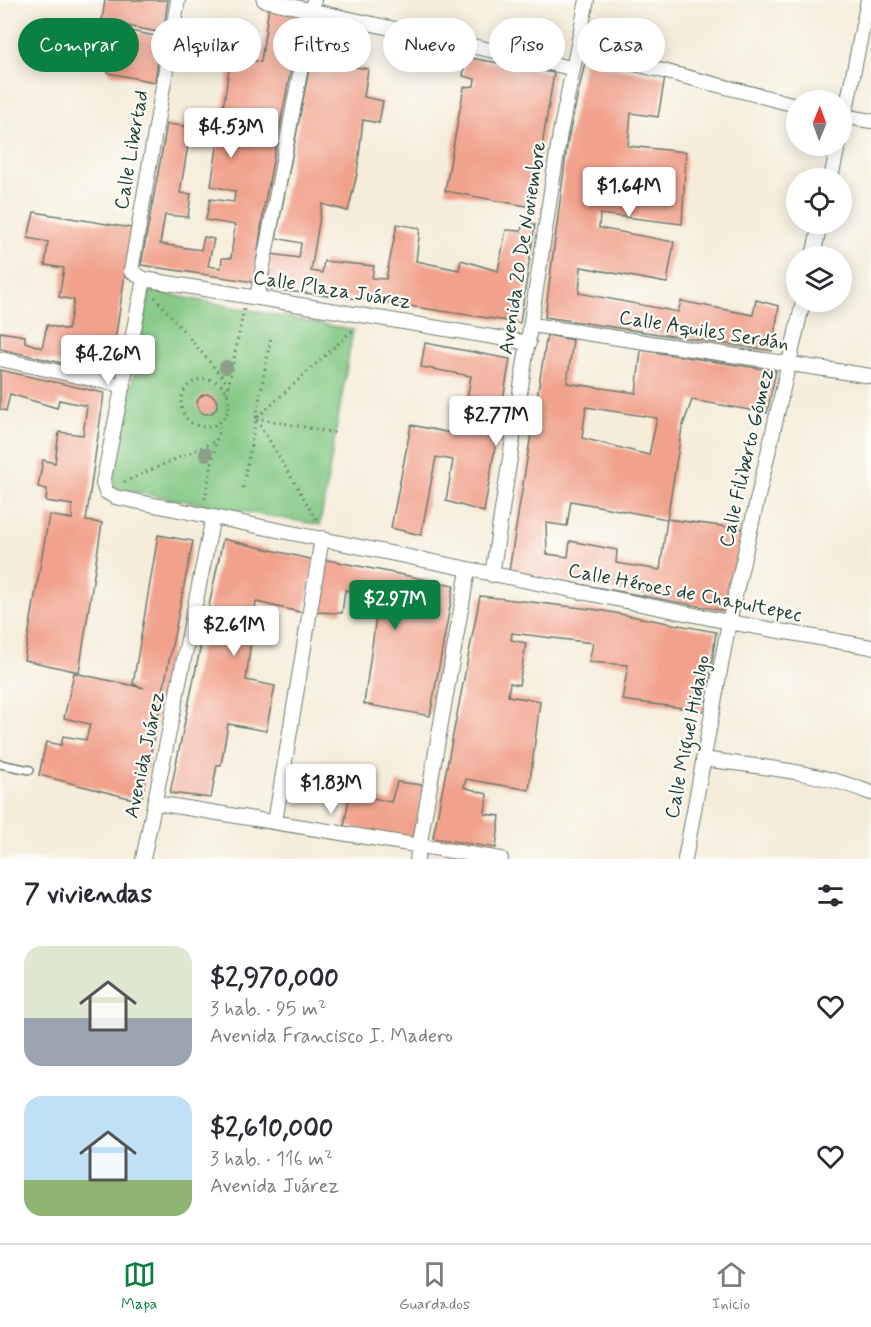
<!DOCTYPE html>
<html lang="es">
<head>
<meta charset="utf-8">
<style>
  :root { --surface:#fff; --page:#f2f2f3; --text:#2b2b33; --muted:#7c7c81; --line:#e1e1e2; --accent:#0b8043 }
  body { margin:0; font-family:Mynerve,sans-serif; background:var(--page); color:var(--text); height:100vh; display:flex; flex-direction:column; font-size:22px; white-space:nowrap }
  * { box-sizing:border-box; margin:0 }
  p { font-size:20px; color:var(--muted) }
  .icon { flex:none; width:33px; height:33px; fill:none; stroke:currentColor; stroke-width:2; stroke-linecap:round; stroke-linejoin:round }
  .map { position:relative; height:859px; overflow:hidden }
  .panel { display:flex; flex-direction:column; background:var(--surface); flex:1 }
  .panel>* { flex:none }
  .banner { position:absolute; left:18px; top:18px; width:836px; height:54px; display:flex; gap:12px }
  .needle { width:39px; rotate:1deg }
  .tools { position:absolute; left:786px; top:90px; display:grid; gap:12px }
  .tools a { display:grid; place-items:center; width:66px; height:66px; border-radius:50%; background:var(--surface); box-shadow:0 3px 15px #0003; font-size:30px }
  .price { position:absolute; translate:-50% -51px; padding:0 14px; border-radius:6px; background:#fff; color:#222; font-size:20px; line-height:39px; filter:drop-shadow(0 2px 3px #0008) }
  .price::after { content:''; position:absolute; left:50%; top:36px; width:18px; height:14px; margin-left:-9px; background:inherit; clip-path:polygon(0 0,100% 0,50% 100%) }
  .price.active { background:var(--accent); color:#fff }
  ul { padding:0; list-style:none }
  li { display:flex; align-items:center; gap:18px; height:150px; padding:0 24px }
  li span { display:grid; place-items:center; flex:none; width:168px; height:120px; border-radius:18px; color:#555 }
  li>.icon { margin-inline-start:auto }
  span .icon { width:72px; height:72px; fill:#fffc; stroke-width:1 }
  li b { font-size:26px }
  h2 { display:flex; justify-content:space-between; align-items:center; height:72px; padding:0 24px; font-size:26px }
  .chip { padding:0 21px; border-radius:27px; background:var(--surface); box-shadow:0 3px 15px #0003; font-size:21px; line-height:54px }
  .chip.active { background:var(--accent); color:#fff }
  .menu { display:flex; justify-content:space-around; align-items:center; height:84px; border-top:2px solid var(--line); background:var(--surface); font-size:16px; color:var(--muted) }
  .menu a { display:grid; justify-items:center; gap:3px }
  .menu .active { color:var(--accent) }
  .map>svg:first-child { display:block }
  .green { fill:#82c782; stroke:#50825b; stroke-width:1.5 }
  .building { fill:#f1a18c; fill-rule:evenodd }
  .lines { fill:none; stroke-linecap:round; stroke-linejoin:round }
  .lane-casing { stroke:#6a7b6e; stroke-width:10 }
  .street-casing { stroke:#6a7b6e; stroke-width:16 }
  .path { stroke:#6a7b6e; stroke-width:3; stroke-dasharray:1.5 4.5; stroke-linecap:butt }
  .lane { stroke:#fff; stroke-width:7 }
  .street { stroke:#fff; stroke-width:14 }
  .tree { fill:#8d9f8a }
  .labels { text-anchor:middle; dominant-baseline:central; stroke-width:4.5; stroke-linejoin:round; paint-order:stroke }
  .street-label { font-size:20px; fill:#1f3d34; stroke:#fdfcf7 }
</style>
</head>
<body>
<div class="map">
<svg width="871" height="859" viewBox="0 0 871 859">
  <rect width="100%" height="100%" fill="#fdfcf7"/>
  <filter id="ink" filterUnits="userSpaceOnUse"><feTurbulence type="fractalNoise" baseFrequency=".0167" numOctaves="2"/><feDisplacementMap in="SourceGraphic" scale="12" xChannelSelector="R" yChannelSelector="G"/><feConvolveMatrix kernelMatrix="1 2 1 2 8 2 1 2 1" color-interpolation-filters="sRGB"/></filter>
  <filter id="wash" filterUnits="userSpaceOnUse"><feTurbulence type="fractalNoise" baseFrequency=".008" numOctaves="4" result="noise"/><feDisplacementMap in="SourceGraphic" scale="24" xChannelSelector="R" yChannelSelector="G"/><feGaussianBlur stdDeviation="1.35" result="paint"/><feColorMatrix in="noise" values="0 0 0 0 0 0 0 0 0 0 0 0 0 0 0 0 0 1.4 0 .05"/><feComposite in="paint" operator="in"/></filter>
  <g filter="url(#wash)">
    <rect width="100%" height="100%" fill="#f5edda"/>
    <!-- green -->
    <path class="green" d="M150,291L353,330L320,525L112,488Z"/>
    <g id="blocks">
      <!-- building -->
      <path class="building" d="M105,0H168L163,33L102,21Z
        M269,6L302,13L264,207L254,282L141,265L167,124L191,127L180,193L191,194L188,217L165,215L160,244L201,250L204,237L214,239L208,266L221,268L222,258H231L235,225L206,220L210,199L234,202L235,191L211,186L231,57L261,62Z
        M319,18L351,25L342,65L368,69L364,97L383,101L379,123L363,120L357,174L348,211L322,204L311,271L322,273L324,261L374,266L372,278L386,279L397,224L420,228L416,261L459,270L461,260L498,271L506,230L521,231L523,222L535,224L520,323L369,300L267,289L271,254L299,258L301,243L276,238Z
        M115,28L161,37L155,82L108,73Z
        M465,57L554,73L532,207L445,191L464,87L474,86L475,79L463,76Z
        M585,62L665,77L658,117L631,113L628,146L686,152L682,224L600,214L599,228L674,242L667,283L581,267L579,293L678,312L681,301L753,315L756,300L779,306L772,351L545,317L568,139Z
        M34,212L132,228L110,374L0,349V332L25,336V342L42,348L47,325L68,330L74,300L59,297L64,268L45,265L48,242L28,238Z
        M547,335L573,340L567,383L636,393L641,350L776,371L767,413L692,400L682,428L667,519L744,529L725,611L509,571ZM586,407L657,418L649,455L582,438ZM571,501L667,519L660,570L616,563L617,550L570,541L568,557L547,554L546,523L567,526Z
        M425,343L510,359L484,512L446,501L453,460L436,457L421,535L391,528L411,425L461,435L471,376L421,367Z
        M0,370L104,393L86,521L102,523L79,672L24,660L49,515L72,519V505L46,501L47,489L38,487L43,460L55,463L59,432L83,435L87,406L59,400L57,408L10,394L6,411L0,409Z
        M197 404a10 10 0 1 1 20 0a10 10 0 1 1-20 0Z
        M158,535L193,541L141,801L39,775L46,742L61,745L63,736L86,740L90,724L64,718L74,673L144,688L133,684Z
        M223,539L314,560L304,613L256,602L246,680L275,686L266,731L228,724L221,765H217L211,798L170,793Z
        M323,559L454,585L430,716L364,704L376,617L365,615L367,595L345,590L342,613L315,612Z
        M480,596L599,610L716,632L705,711L622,700L628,665L589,662L593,643L512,633L511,640L526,643L519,685L510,683L508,696L540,701L529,790L466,779L464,787L487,794L485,814L500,816L496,848L433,838Z
        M397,782L423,785L414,839L344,826L350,793L391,802Z"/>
    </g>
  </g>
  <g filter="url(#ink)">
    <use href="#blocks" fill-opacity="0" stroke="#6a7b6e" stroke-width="1.5"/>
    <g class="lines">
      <!-- lane casing -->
      <g class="lane-casing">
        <path id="lane" d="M0,764L30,770"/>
      </g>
      <!-- street casing -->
      <g class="street-casing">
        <path id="street" d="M178,0L131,271L144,279L529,343
          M264,0L571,68
          M577,49L796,105
          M842,116L871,121
          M842,130L868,0
          M831,178L838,146
          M813,256L820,224
          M144,279L103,483L106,492L115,497L729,622L871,647
          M257,297L314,0
          M532,325L871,376
          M0,359L124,386
          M492,575L560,133L587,0
          M703,759C760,767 818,771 871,793
          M156,803L501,859
          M275,822L322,538
          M143,859L213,517
          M417,859L468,570
          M685,859L729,622L803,302"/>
      </g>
      <!-- path -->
      <path class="path" d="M155,297L229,385
        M181 403a24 24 0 1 1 48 0a24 24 0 1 1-48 0Z
        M227,393L244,309
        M258,417L353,330
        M256,418L336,433
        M257,420L318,522
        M124,482L216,441
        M243,488L271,337
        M205,499L220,422"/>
      <!-- lane -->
      <use href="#lane" class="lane"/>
      <!-- street -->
      <use href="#street" class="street"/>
    </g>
    <!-- trees -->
    <g class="tree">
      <circle cx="226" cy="367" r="7"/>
      <circle cx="206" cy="454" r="7"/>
    </g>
  </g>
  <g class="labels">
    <!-- street labels -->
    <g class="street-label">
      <text transform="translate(132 150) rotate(-80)">Calle Libertad</text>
      <text transform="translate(523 248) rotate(-81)">Avenida 20 De Noviembre</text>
      <text transform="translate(332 290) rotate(9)">Calle Plaza Juárez</text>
      <text transform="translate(704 331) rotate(9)">Calle Aquiles Serdán</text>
      <text transform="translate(747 458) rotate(-77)">Calle Filiberto Gómez</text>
      <text transform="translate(685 593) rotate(11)">Calle Héroes de Chapultepec</text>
      <text transform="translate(688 737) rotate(-79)">Calle Miguel Hidalgo</text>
      <text transform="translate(145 755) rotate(-78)">Avenida Juárez</text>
    </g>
  </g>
</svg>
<div class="tools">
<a><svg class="needle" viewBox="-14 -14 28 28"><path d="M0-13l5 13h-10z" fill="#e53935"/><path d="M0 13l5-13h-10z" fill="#7c7c81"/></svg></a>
<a><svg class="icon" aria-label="locate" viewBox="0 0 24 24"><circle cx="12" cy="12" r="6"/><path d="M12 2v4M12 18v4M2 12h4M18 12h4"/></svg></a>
<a><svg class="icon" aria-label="layers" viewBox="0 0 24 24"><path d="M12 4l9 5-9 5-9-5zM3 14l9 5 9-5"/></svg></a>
</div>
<b class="price" style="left:231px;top:159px">$4.53M</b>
<b class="price" style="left:629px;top:218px">$1.64M</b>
<b class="price" style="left:108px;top:386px">$4.26M</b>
<b class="price" style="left:496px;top:447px">$2.77M</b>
<b class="price active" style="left:395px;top:631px">$2.97M</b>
<b class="price" style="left:234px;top:657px">$2.61M</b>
<b class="price" style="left:331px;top:815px">$1.83M</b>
<div class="banner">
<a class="chip active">Comprar</a>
<a class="chip">Alquilar</a>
<a class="chip">Filtros</a>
<a class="chip">Nuevo</a>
<a class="chip">Piso</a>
<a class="chip">Casa</a>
</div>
</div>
<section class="panel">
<h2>7 viviendas<svg class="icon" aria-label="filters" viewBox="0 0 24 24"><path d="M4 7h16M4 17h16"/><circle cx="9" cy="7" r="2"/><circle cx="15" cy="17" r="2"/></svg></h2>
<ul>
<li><span style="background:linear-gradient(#dfe7d0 60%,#9aa5b1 0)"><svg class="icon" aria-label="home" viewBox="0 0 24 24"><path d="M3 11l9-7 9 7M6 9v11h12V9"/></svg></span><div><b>$2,970,000</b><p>3 hab. · 95 m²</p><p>Avenida Francisco I. Madero</p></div><svg class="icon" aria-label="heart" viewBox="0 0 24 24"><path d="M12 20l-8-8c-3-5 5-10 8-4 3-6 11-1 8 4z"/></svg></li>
<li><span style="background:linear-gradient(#bfe0f5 70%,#8fb573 0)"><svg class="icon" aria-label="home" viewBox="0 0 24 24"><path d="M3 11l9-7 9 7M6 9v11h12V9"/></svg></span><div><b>$2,610,000</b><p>3 hab. · 116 m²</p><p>Avenida Juárez</p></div><svg class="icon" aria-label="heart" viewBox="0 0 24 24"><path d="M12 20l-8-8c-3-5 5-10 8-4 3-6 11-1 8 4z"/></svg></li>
</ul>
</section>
<nav class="menu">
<a class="active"><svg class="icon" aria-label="map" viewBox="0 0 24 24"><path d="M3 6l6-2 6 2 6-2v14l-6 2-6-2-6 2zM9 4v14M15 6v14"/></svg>Mapa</a>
<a><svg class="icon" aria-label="saved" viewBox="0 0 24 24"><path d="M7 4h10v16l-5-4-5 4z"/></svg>Guardados</a>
<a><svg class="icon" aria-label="home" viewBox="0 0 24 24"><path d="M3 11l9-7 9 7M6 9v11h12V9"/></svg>Inicio</a>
</nav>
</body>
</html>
